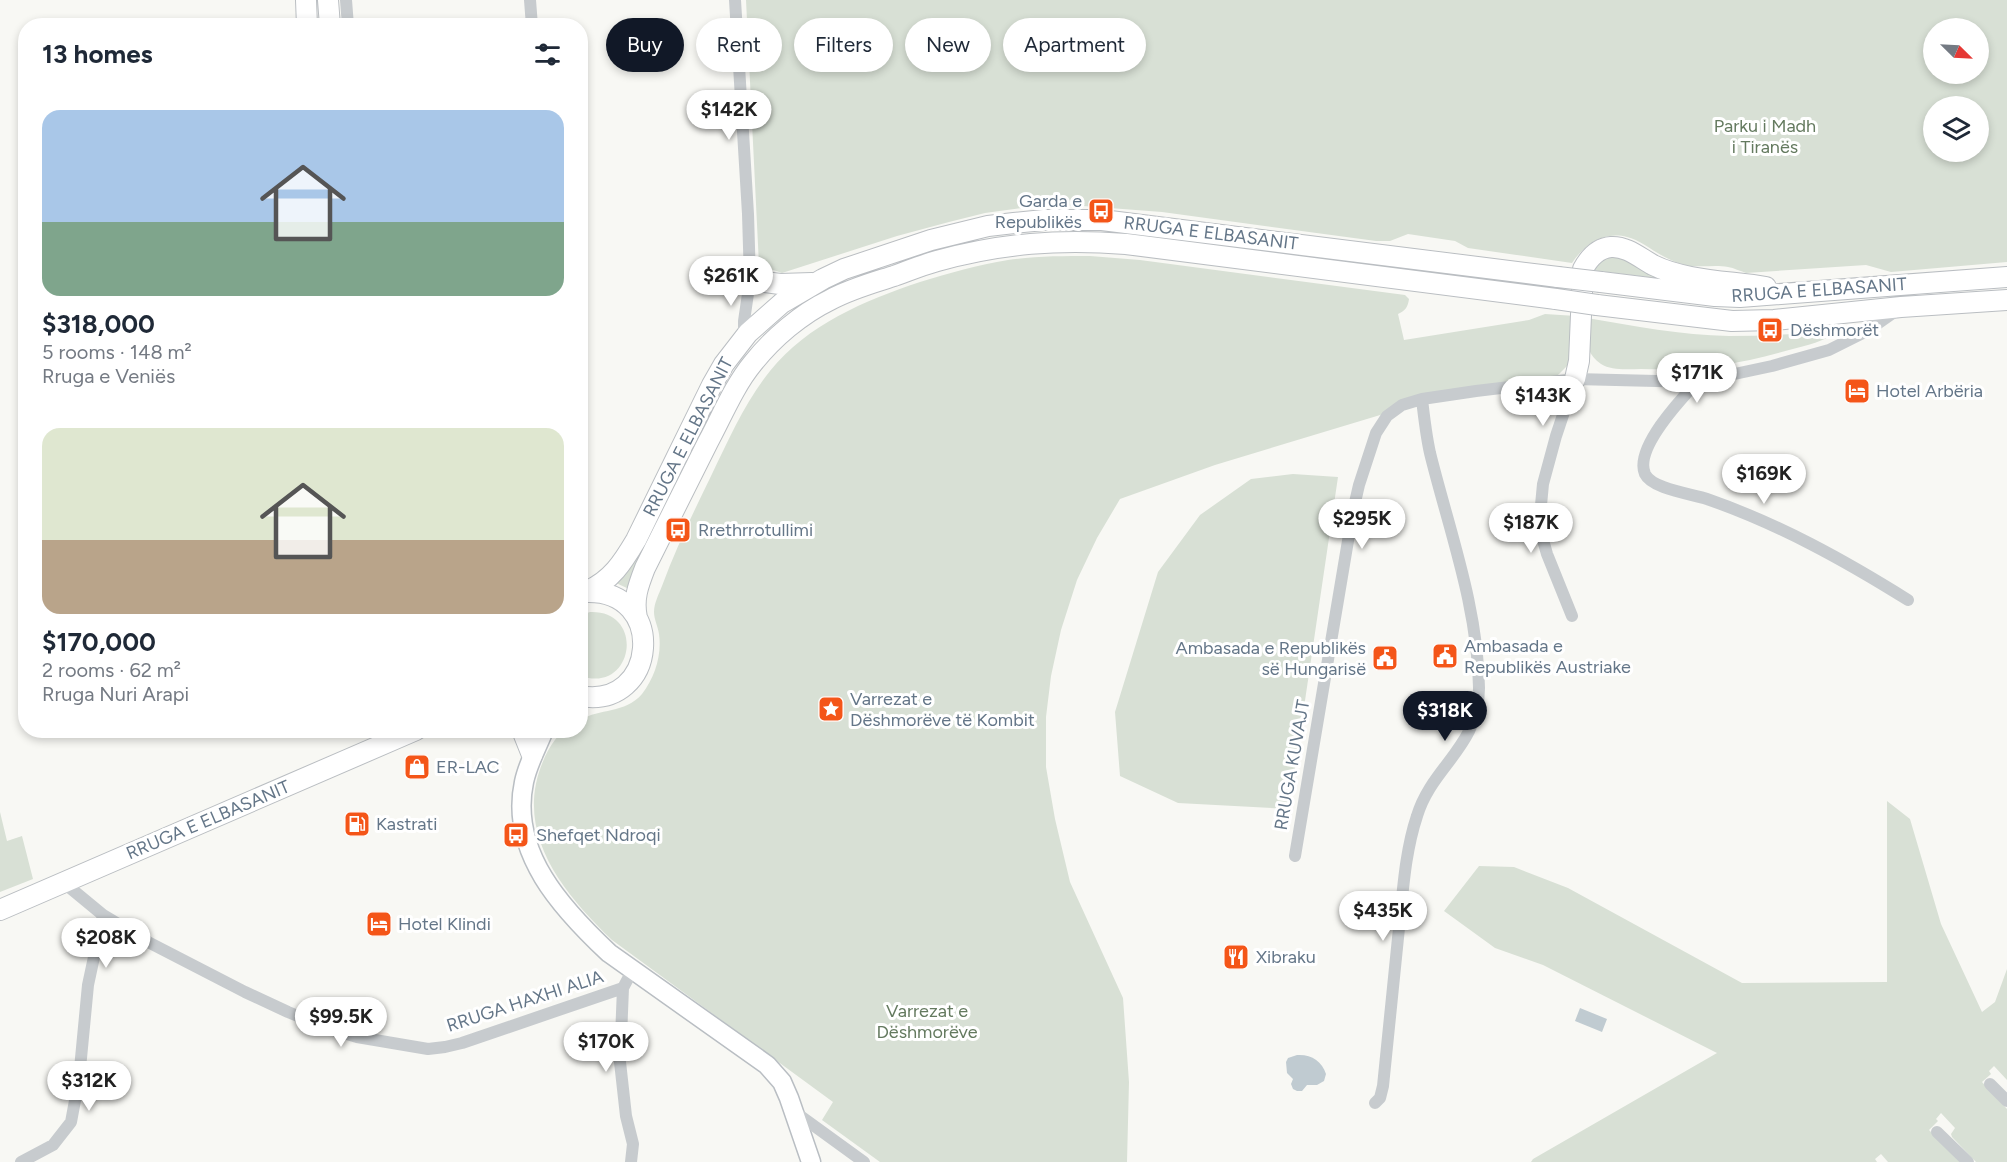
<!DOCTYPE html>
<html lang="en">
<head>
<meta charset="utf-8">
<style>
  :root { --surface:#fff; --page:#f6f6f7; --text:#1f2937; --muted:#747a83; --accent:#111827 }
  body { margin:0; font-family:Figtree,sans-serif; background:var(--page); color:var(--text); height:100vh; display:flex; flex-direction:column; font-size:22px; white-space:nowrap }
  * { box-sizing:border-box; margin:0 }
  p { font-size:20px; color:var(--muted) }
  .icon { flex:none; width:33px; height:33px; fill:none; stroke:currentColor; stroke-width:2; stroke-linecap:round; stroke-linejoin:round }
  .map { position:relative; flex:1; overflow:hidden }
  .drawer { position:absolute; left:18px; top:18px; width:570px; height:720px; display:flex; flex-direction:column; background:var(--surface); border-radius:24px; box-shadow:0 3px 9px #0003 }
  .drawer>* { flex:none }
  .banner { position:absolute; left:606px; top:18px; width:570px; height:54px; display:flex; gap:12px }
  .needle { width:39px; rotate:114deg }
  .buttons { position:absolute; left:1923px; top:18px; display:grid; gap:12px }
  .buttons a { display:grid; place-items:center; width:66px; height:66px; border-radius:50%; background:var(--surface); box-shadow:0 3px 9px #0003; font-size:30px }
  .price { position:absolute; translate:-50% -51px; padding:0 14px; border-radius:21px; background:#fff; color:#222; font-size:20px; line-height:39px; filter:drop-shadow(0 2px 3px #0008) }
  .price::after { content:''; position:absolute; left:50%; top:36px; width:18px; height:14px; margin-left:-9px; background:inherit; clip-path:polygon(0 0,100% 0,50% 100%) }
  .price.current { background:var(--accent); color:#fff }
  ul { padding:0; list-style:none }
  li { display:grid; align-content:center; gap:12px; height:318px; padding:0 24px }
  li span { display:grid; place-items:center; height:186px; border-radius:18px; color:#555 }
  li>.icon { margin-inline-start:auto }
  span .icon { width:108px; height:108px; fill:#fffc; stroke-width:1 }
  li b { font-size:26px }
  h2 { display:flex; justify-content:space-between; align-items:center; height:72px; padding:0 24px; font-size:26px }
  .pill { padding:0 21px; border-radius:27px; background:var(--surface); box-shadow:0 3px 9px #0003; font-size:21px; line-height:54px }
  .pill.current { background:var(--accent); color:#fff }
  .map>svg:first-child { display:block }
  .green { fill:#d8e0d5; fill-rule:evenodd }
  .water { fill:#c0cbd1 }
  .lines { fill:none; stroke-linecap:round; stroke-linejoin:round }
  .secondary-casing { stroke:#b9bec3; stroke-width:21 }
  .primary-casing { stroke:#babec2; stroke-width:22 }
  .street { stroke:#c7cbce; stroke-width:12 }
  .secondary { stroke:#fff; stroke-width:18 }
  .primary { stroke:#fff; stroke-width:20 }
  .primary-bridge-casing { stroke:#babec2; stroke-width:22; stroke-linecap:butt }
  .primary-bridge { stroke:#fff; stroke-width:20 }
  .labels { text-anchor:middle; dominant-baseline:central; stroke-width:6; stroke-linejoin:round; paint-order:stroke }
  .park-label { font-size:18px; fill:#647a5f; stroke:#fff }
  .poi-label { font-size:18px; fill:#647688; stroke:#fff; text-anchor:start }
  .street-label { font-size:18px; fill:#647688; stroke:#fff }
</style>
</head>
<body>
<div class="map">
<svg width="2007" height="1162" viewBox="0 0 2007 1162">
  <rect width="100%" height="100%" fill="#f8f8f4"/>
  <!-- green -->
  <path class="green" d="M746,0H2007V262L1891,272L1866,265L1746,273C1740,271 1734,268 1728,267C1713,264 1697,269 1682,264C1661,259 1644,241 1627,237C1603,231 1584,245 1572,263L1468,248L1455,241L1408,234L1390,241H1376L1162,212L1083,206L1045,205L985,213L949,222L897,236L782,273L759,265ZM1934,28H1978V74H1934ZM1934,106H1978V152H1934Z
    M1613,253L1672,280L1591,270L1593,263Z
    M1090,256L1140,260L1405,295L1409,299C1408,307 1405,311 1398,314L1404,340L1529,320L1545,314L1576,316L1570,363L1557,376L1473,387L1215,465L1120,499L1097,538L1077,580L1061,630L1051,676L1046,717V767L1055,819L1070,882L1123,998L1129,1082L1127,1162H880L822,1120L833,1102L612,940C562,892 512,831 544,759C548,750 557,733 567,731C570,729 577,731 580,730L581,720C599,708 625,714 642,694C655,677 662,655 659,634C658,627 654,619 654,612C654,603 659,594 662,586C676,548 694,511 712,474C729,439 745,402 770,371C808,324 864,301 920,282C949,273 978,265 1008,260C1035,256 1063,256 1090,256Z
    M1587,318C1634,326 1681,335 1729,336C1766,336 1803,334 1840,330C1824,342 1807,345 1789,350C1738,365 1694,371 1641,369C1628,369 1612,371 1601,364C1584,353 1586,335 1587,318Z
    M687,455L691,458L629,589L616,583Z
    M1293,474L1338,477L1289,809L1178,803L1120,776L1115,712L1158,572L1200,515L1251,479Z
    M590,612C646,610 634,694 581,676V615Z
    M1887,801L1910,819L1941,924L1982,1012L1995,1002L2007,969V1080L1994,1066L1989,1071L1991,1074L1982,1082L2007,1109V1162H1976L1952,1137L1951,1134L1955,1128L1941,1113L1936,1119L1938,1121L1929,1130L1960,1162H1888L1881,1154L1875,1159L1877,1162H1531L1533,1159L1717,1053L1543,965L1495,948L1444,911L1479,866L1514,867L1568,888L1742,983L1887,982Z
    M0,812L7,841L22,836L33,879L0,892Z"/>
  <!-- water -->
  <path class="water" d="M1580,1008L1607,1019L1602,1032L1575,1021Z
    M1297,1055C1311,1054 1322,1061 1326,1074L1324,1081L1317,1085H1307L1302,1091H1297L1293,1089L1291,1084L1293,1079L1287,1073L1286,1062L1288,1058Z"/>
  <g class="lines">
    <!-- secondary casing -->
    <g class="secondary-casing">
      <path id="secondary" d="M544,730C537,748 528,763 524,782C509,852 562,909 609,953L767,1065L782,1082L789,1098L811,1162"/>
    </g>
    <!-- primary casing -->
    <g class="primary-casing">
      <path id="primary" d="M306,0L307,26
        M328,0L330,26
        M750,280L780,284L812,283
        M1601,282L1715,296L1740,297L2007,277
        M1597,305L1732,321L1774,320L1901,307L2007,300
        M1575,379L1579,361L1583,269C1589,258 1598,248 1611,247C1627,246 1640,258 1653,265C1685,281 1731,281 1766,287
        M587,591C611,581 623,562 636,540L712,385L724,364L748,333L782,303L823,279L844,269L931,240L988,226L1014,223L1044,220H1102L1558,277
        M637,618C633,599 638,586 645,568C666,526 687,484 708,442C722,416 734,386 753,363C773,338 801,314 830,300C850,289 872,283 894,276C908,271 922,265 937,261C1002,243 1059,239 1126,244L1556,299
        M580,696C658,710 668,589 586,592
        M522,730L532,755
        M0,910L416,730"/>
    </g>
    <!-- street -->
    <path class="street" d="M346,0L348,26
      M530,0L532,26
      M735,0L748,214L750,280L744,321V337
      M1697,382C1681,399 1634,449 1645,474C1652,489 1692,494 1707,499C1779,524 1844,560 1908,600
      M1572,616L1547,554L1539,526L1543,484L1556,436L1575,379
      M1295,856L1353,511L1359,485L1376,433L1387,416L1402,405L1422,399L1476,391L1575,379L1697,382L1772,366L1829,350L1867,331L1897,310
      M63,882L103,915L148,942L245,992L288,1012L327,1028L357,1037L428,1049L445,1047L462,1043L623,988L632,971
      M623,988L620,1062L626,1116L633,1144L631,1162
      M1990,1084L2007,1101
      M1375,1103L1380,1098L1383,1086C1388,1033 1394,981 1399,928C1403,891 1405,852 1417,816C1432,766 1479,747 1479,688C1478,607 1449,530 1430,453C1426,435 1424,417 1422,399
      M795,1112L864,1162
      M1937,1132L1968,1162
      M21,1162L53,1145L71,1122L79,1079L88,985L103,915"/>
    <!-- secondary -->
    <use href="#secondary" class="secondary"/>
    <!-- primary -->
    <use href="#primary" class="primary"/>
    <!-- primary-bridge casing -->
    <g class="primary-bridge-casing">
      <path id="primary-bridge" d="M1558,277L1601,282
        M1556,299L1597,305"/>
    </g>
    <!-- primary-bridge -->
    <use href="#primary-bridge" class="primary-bridge"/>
  </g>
  <!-- icons -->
  <defs>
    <g id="bus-square" transform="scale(1.35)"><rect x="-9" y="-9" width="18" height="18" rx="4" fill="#f45518" stroke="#fff"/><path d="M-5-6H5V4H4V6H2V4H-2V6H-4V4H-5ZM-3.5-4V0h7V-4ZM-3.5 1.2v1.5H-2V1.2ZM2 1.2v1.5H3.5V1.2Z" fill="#fff"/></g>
    <g id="hotel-square" transform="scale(1.35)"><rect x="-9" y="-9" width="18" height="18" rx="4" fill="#f45518" stroke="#fff"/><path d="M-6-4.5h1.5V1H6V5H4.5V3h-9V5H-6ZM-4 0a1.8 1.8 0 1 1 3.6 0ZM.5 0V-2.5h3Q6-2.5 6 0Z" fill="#fff"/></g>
    <g id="civic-square" transform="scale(1.35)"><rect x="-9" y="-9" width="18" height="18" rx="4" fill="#f45518" stroke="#fff"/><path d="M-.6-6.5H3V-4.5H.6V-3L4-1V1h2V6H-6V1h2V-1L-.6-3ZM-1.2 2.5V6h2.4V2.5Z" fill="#fff"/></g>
    <g id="sight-square" transform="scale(1.35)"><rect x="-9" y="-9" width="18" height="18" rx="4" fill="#f45518" stroke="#fff"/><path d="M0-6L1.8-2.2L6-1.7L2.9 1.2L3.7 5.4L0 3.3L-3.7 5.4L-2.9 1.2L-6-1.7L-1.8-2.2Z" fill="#fff"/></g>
    <g id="shop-square" transform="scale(1.35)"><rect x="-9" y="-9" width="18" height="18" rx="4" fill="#f45518" stroke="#fff"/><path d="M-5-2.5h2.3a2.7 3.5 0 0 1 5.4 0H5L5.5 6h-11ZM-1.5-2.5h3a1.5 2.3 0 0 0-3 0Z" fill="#fff"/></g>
    <g id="fuel-square" transform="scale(1.35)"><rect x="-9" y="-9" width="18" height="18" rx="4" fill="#f45518" stroke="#fff"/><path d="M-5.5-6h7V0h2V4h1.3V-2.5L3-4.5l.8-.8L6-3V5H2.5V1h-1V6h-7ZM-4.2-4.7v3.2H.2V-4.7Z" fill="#fff"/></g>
    <g id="restaurant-square" transform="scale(1.35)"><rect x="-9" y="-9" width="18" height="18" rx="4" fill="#f45518" stroke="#fff"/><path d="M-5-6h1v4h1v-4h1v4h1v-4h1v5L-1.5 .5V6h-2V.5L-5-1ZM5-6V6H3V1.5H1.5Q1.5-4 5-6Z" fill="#fff"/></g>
  </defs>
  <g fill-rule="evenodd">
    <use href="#bus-square" x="1101" y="211"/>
    <use href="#bus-square" x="1770" y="330"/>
    <use href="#hotel-square" x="1857" y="391"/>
    <use href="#bus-square" x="678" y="530"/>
    <use href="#civic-square" x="1445" y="656"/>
    <use href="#civic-square" x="1385" y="658"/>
    <use href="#sight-square" x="831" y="709"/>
    <use href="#shop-square" x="417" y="767"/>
    <use href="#fuel-square" x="357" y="824"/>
    <use href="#bus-square" x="516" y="835"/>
    <use href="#hotel-square" x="379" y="924"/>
    <use href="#restaurant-square" x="1236" y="957"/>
  </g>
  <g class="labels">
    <!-- park labels -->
    <g class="park-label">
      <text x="1765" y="126">Parku i Madh<tspan x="1765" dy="21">i Tiranës</tspan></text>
      <text x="927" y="1011">Varrezat e<tspan x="927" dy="21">Dëshmorëve</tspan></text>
    </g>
    <!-- poi labels -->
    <g class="poi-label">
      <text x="1082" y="201" text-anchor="end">Garda e<tspan x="1082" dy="21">Republikës</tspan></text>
      <text x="1790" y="330">Dëshmorët</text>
      <text x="1876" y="391">Hotel Arbëria</text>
      <text x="698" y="530">Rrethrrotullimi</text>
      <text x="1464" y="646">Ambasada e<tspan x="1464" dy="21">Republikës Austriake</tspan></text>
      <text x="1366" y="648" text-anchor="end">Ambasada e Republikës<tspan x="1366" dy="21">së Hungarisë</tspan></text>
      <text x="850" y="699">Varrezat e<tspan x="850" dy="21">Dëshmorëve të Kombit</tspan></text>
      <text x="436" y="767">ER-LAC</text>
      <text x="376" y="824">Kastrati</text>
      <text x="536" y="835">Shefqet Ndroqi</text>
      <text x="398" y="924">Hotel Klindi</text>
      <text x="1256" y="957">Xibraku</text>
    </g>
    <!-- street labels -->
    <g class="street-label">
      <text transform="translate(1211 233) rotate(7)">RRUGA E ELBASANIT</text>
      <text transform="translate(1819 290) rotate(-4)">RRUGA E ELBASANIT</text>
      <text transform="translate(688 437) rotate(-63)">RRUGA E ELBASANIT</text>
      <text transform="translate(1292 765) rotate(-80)">RRUGA KUVAJT</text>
      <text transform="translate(208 820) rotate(-23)">RRUGA E ELBASANIT</text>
      <text transform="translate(525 1001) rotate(-18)">RRUGA HAXHI ALIA</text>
    </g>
  </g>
</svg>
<div class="buttons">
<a><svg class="needle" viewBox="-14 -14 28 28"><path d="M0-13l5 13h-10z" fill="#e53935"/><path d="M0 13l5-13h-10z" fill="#747a83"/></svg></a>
<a><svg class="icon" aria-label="layers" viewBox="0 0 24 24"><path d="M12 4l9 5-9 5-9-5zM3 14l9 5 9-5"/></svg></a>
</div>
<b class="price" style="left:729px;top:141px">$142K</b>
<b class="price" style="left:731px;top:307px">$261K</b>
<b class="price" style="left:1697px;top:404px">$171K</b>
<b class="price" style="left:1543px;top:427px">$143K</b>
<b class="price" style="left:1764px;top:505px">$169K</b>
<b class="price" style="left:1362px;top:550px">$295K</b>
<b class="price" style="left:1531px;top:554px">$187K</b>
<b class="price current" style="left:1445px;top:742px">$318K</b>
<b class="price" style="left:1383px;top:942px">$435K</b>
<b class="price" style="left:106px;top:969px">$208K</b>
<b class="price" style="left:341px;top:1048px">$99.5K</b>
<b class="price" style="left:606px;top:1073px">$170K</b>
<b class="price" style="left:89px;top:1112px">$312K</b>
<div class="banner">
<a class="pill current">Buy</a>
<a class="pill">Rent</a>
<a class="pill">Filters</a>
<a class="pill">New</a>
<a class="pill">Apartment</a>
</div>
<section class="drawer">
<h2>13 homes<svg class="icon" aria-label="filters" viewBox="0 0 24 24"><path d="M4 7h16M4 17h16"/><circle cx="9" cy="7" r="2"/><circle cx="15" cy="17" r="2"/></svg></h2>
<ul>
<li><span style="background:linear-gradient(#a9c7e8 60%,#7fa58c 0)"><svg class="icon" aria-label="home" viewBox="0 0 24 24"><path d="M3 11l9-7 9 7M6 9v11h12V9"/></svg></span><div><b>$318,000</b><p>5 rooms · 148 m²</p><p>Rruga e Veniës</p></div></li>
<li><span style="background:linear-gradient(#dfe7d0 60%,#b9a48a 0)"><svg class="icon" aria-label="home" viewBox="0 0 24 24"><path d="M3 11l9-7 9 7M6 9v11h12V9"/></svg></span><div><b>$170,000</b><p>2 rooms · 62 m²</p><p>Rruga Nuri Arapi</p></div></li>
</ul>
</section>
</div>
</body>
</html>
